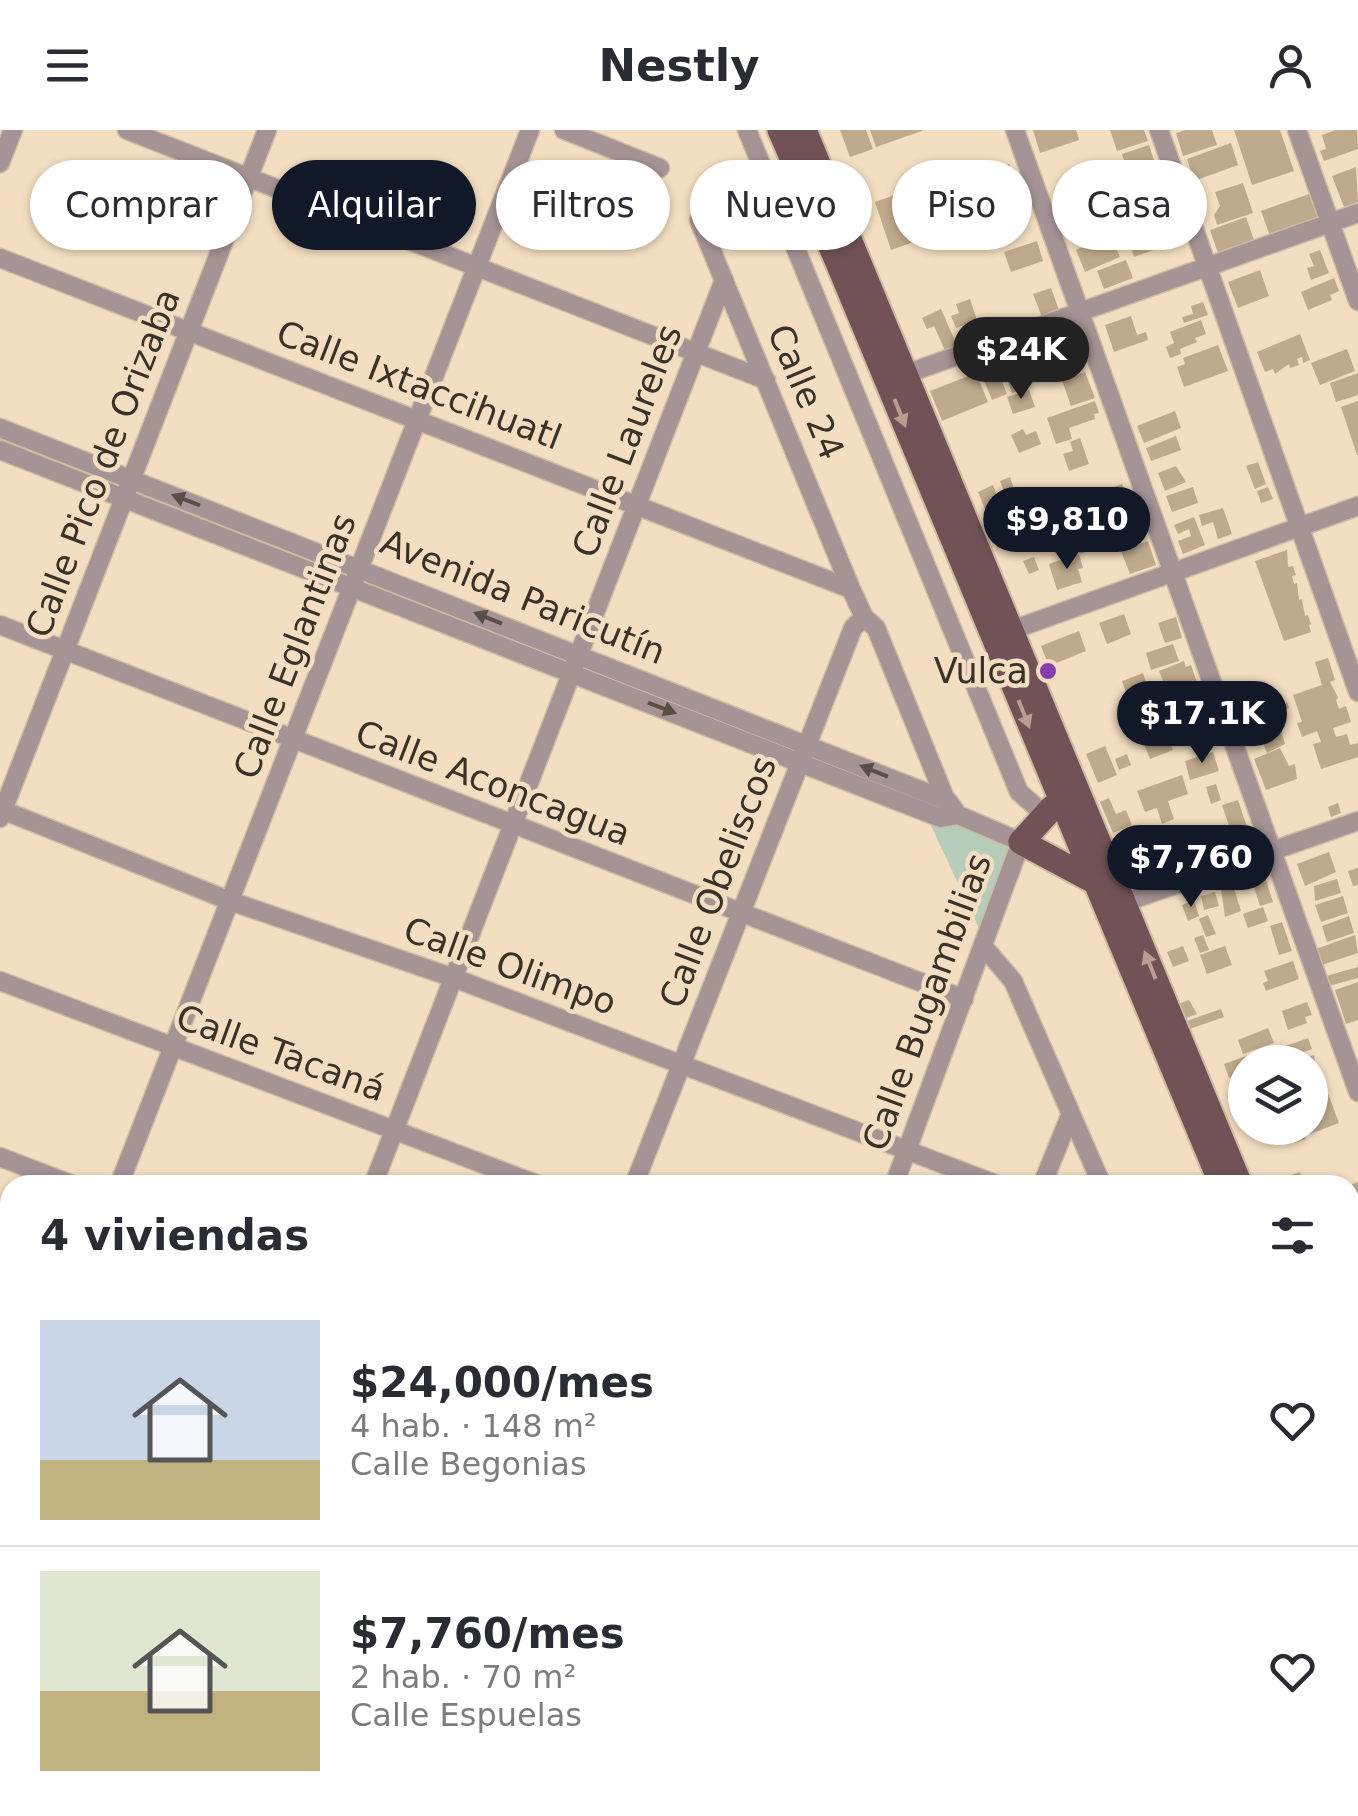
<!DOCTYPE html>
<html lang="es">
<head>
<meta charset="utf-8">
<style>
  :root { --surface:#fff; --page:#f2f2f3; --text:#2b2b33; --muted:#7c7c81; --line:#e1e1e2; --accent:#111827 }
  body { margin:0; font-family:"DejaVu Sans",sans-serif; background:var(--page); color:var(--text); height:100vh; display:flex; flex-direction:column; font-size:38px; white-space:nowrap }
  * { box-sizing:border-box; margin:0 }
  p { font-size:32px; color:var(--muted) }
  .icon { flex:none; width:55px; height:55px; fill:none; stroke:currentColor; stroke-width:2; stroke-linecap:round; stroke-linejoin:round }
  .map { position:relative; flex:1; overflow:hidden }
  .sheet { position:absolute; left:0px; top:1045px; width:1360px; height:642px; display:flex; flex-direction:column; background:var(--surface); border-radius:30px 30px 0 0; box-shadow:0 2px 8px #0004 }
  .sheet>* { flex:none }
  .guide { position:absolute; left:30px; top:30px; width:1300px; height:90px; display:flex; gap:20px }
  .controls { position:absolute; left:1228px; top:915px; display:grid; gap:20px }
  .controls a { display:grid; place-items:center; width:100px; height:100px; border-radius:50%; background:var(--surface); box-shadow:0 2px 8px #0004; font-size:50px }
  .price { position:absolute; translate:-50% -85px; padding:0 22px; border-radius:35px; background:var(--accent); color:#fff; font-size:32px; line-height:65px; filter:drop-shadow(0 2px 5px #0008) }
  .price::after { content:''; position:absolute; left:50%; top:60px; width:30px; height:22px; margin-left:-15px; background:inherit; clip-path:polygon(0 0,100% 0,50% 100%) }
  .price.selected { background:#222; color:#fff }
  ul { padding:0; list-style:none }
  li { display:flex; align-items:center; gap:30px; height:250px; padding:0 40px }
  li+li { border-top:2px solid var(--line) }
  li span { display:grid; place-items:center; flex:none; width:280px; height:200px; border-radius:0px; color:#555 }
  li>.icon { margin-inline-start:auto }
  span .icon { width:120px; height:120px; fill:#fffc; stroke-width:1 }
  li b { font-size:42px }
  h2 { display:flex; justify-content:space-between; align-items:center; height:120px; padding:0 40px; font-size:42px }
  .chip { padding:0 35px; border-radius:45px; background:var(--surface); box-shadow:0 2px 8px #0004; font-size:35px; line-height:90px }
  .chip.selected { background:var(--accent); color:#fff }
  header { display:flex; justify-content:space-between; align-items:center; height:130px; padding:0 40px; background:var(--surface); font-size:45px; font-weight:700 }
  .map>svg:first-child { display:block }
  .green { fill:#b7cdbc }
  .building { fill:#c0aa8d }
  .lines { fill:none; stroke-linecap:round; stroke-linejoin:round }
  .lane-casing { stroke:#cebca2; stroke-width:12 }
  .street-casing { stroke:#cebca2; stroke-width:21 }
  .secondary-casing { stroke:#cebca2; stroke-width:29 }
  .primary-casing { stroke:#cebca2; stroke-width:29 }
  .highway-casing { stroke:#cebca2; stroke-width:34 }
  .lane { stroke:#a59395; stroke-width:9 }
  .street { stroke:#a59395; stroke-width:18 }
  .secondary { stroke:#876e70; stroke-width:25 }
  .primary { stroke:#715357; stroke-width:25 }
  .highway { stroke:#5e3c41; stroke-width:30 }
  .oneway { fill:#b89f91 }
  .oneway2 { fill:#5a4f48 }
  .poi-dot { fill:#863db0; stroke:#f3dec1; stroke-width:4 }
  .labels { text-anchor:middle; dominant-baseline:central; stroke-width:9; stroke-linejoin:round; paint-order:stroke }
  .street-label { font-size:35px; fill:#3a3227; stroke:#f3dec1 }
  .poi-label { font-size:35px; fill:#3a3227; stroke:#f3dec1; text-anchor:end }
</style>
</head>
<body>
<header><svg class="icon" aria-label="menu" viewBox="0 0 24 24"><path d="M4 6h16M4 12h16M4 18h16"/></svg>Nestly<svg class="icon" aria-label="person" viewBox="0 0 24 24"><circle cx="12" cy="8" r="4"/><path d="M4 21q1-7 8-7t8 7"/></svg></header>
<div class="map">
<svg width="1358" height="1686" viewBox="0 0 1358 1686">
  <rect width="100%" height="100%" fill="#f3dec1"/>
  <!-- green -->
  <path class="green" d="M946,686L1019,713L983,807L927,687Z
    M1134,1678H1205L1220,1686H1123Z"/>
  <!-- building -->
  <path class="building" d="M840,0H866L873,19L850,27Z
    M870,0H922V1L876,17Z
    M1033,0H1076L1079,10L1040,23Z
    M1110,0H1144L1148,11L1117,21Z
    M1186,0H1212L1217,15L1183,26L1176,3Z
    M1234,0H1280L1294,41L1252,55Z
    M1336,0H1357L1358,19L1324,31L1320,21L1326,19L1322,5Z
    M1231,13L1238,35L1194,51L1187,29Z
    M1149,15L1163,58L1136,67L1122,24Z
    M1009,34L1024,76L991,88L985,71L998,66L995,59L978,65L972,48Z
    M1356,37L1358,72L1344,77L1332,46Z
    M943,51L947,62L954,60L960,76L924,89L914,61Z
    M1243,53L1253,83L1217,95L1214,85L1220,76L1215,62Z
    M1163,63L1171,85L1139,97L1144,111L1178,99L1182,110L1134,127L1117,80Z
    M1309,64L1318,89L1270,106L1261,81Z
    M895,65L911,113L891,120L875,72Z
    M1246,87L1255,113L1219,126L1210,100Z
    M1111,105L1120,127L1085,142L1076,120Z
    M1037,111L1043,131L1011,142L1004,122Z
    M1320,120L1329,143L1311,150L1307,138L1314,136L1309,124Z
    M1126,130L1133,148L1104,159L1097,141Z
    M1260,140L1269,166L1238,178L1228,152Z
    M1334,148L1339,161L1330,165L1332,170L1308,180L1301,162Z
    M1051,158L1059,180L1042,187L1033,164Z
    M970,169L977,190L956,198L951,186L959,183L956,174Z
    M1203,172L1208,185L1184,193L1182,187L1193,184L1191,176Z
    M941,179L958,218L946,223L934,196L927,199L922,188Z
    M1131,186L1137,205L1146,202L1148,210L1114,222L1105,195Z
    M1201,190L1206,204L1195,208L1197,212L1180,219L1181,224L1170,228L1166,217L1174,213L1170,202Z
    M1300,204L1310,230L1303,233L1302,227L1297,229L1299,235L1290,238L1289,234L1275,244L1273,239L1265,242L1257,222Z
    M1072,205L1083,237L1057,247L1046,214Z
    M1218,215L1228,241L1184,257L1177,237L1185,234L1183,228Z
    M1347,219L1355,241L1320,255L1311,233Z
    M1012,231L1023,259L1012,263L1002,235Z
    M995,234L1007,264L992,270L980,241Z
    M1085,242L1095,268L1071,276L1062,250Z
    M976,243L988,272L942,291L930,261Z
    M1358,243V265L1336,272L1330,253Z
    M1029,260L1035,277L1013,284L1007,267Z
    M1095,271L1099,283L1094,284L1095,289L1069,298L1072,309L1056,314L1047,288Z
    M1358,271V325H1357L1341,277Z
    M1175,281L1181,298L1144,313L1137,296Z
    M1023,299L1026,305L1036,301L1041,314L1019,323L1011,305Z
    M1176,306L1181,320L1151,331L1146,318Z
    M1080,308L1089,334L1069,341L1063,324L1073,321L1070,312Z
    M1258,332L1266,354L1255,359L1246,336Z
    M1176,336L1186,352L1165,361L1158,343Z
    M1010,347L1014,359L1004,362L1000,351Z
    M1122,354L1130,376L1109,384L1106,376L1087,383L1082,369Z
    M993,355L1000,373L985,379L978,362Z
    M1193,357L1198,373L1172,382L1166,366Z
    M1268,357L1273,369L1261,373L1257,361Z
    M1072,366L1076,377L1060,383L1062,390L1042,398L1032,372L1044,367L1047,376Z
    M1223,378L1232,404L1218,409L1213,392L1202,396L1199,385Z
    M1194,387L1205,415L1183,424L1178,411L1191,406L1189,399L1178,404L1174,395Z
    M1083,389L1094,419L1080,424L1069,395Z
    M1148,411L1156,435L1130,444L1121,421Z
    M1287,420L1288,437L1293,436L1296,445L1292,446L1294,454L1297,453L1299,470L1302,469L1305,486L1308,485L1311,494L1309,495L1311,502L1284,511L1255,431Z
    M1079,424L1083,438L1078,439L1082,452L1057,460L1049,434Z
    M1034,427L1039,440L1029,444L1023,431Z
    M1124,484L1131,504L1107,514L1099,493Z
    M1176,487L1182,508L1165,513L1158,493Z
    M1079,501L1086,521L1049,536L1041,516Z
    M1173,514L1179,531L1151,540L1146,523Z
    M1328,528L1335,550L1330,552L1338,567L1336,570L1339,579L1346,576L1351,592L1333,598L1336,607L1347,604L1350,615L1358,613V627L1321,639L1313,614L1321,612L1317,601L1302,607L1297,593L1302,592L1293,565L1322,555L1315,532Z
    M1184,531L1186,537L1191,535L1204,573L1196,575L1197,588L1207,585L1212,601L1174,614L1160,560L1166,558L1159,541Z
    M1143,543L1151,565L1130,574L1122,551Z
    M1265,551L1266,556L1270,555L1276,576L1287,572L1289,578L1282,580L1284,586L1281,588L1284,597L1246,610L1242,598L1247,596L1244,586L1238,588L1230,563Z
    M1165,600L1173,620L1150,629L1142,609Z
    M1281,600L1285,614L1267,623L1261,607Z
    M1105,616L1117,645L1098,653L1086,624Z
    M1280,618L1289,636L1295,634L1297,649L1266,660L1254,629Z
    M1213,622L1219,641L1190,650L1185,631Z
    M1127,624L1131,635L1119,640L1115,629Z
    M1182,645L1188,664L1168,671L1174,689L1162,694L1157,678L1145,682L1137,661Z
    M1216,654L1221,670L1211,674L1206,657Z
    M1109,668L1116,684L1126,680L1132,695L1113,703L1100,672Z
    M1238,670L1250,706L1234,711L1222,675Z
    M1338,673L1341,683L1331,687L1328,677Z
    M1159,699L1165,718L1129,730L1123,711Z
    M1220,709L1224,726L1204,732L1201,723L1212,721L1209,712Z
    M1329,722L1336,742L1305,756L1297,734Z
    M1182,723L1189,742L1174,747L1167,728Z
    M1155,733L1160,749L1138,756L1133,740Z
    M1358,738V755L1353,756L1348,741Z
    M1265,747L1273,772L1260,776L1252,751Z
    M1337,749L1341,763L1315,771L1314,756Z
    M1233,755L1241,781L1225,787L1221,759Z
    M1215,762L1219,776L1204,780L1201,766Z
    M1343,766L1348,783L1321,792L1315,775Z
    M1194,770L1199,786L1188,791L1182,775Z
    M1263,777L1268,791L1248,798L1243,784Z
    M1208,785L1216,804L1206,807L1199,789Z
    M1349,786L1354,803L1327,812L1322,796Z
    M1282,792L1292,821L1279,825L1270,796Z
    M1203,805L1209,820L1200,823L1194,808Z
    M1355,805L1358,823L1319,836L1313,820Z
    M1183,816L1189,831L1173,837L1167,822Z
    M1225,816L1232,835L1207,844L1200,825Z
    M1293,831L1299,849L1266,861L1263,853L1268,851L1264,841Z
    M1358,837V848L1329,856L1326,846Z
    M1358,852V890L1346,894L1335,860Z
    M1189,870L1197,884L1181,890L1175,875Z
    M1307,872L1312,885L1305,887L1307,893L1288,900L1282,881Z
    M1221,879L1224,887L1184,901L1181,893Z
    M1268,898L1274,913L1243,924L1238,910Z
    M1308,908L1312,919L1281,930L1277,919Z
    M1260,921L1264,932H1245V943L1229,948L1224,934Z
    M1314,925L1318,951L1324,953L1339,993L1310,1004V981L1317,978L1314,968L1310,969V932H1293Z
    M1281,998H1302L1306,1009L1295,1013L1292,1005L1283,1009Z
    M1300,1042L1305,1055H1264V1054Z
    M1358,1052V1078L1350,1081V1055Z
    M1358,1137V1184L1351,1187L1350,1140Z
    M1008,1678H1033L1039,1686H1014Z"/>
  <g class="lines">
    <!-- lane casing -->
    <g class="lane-casing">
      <path id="lane" d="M1350,1507L1358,1501
        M988,1678L995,1686
        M1081,1686L1094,1678"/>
    </g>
    <!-- street casing -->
    <g class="street-casing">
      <path id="street" d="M127,0L766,250
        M564,0L660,38
        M747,0L1019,662L1037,678
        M1015,0L1358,962
        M1159,0L1358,562
        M1297,0L1358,171
        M0,33L13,0
        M699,90L851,459
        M0,128L851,459L864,487L853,498L634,1055
        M906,244L1358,83
        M0,298L948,671L958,685
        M0,320L941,688L958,685L1021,712L894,1055
        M864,487L876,498L947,673
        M0,495L964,869
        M1012,500L1358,376
        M0,679L230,771L454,848L998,1055
        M0,688L267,0
        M1114,776L1358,691
        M983,816L1013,851L1102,1055
        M0,851L539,1055
        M0,1027L73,1055
        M119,1055L530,0
        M373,1055L724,150
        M1042,1055L1070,986
        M1350,1109L1358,1107
        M0,1196L10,1200
        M0,1362L10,1336
        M0,1450L10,1454
        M578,1678L599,1686
        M784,1678L805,1686
        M0,1686L10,1660
        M171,1686L174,1678
        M351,1686L354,1678
        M525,1686L529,1678"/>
    </g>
    <!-- secondary casing -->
    <g class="secondary-casing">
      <path id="secondary" d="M1350,1610L1358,1560
        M1338,1686L1339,1678"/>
    </g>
    <!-- primary casing -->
    <g class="primary-casing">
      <path id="primary" d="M780,0L836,128L1222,1055
        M804,0L1240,1055
        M1021,712L1092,750
        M1021,712L1052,678L1072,665
        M1350,1306L1358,1324
        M1350,1357L1358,1379"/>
    </g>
    <!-- highway casing -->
    <g class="highway-casing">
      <path id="highway" d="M0,1398L10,1401
        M671,1678L693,1686
        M720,1678L742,1686"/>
    </g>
    <!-- lane -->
    <use href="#lane" class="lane"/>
    <!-- street -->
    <use href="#street" class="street"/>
    <!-- secondary -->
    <use href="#secondary" class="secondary"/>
    <!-- primary -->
    <use href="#primary" class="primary"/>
    <!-- highway -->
    <use href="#highway" class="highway"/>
  </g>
  <!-- one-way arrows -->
  <defs><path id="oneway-solid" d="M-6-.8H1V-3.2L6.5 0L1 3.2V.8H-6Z" transform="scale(2.5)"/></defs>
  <g class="oneway">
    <use href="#oneway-solid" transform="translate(900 283) rotate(68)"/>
    <use href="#oneway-solid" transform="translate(1024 584) rotate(68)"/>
    <use href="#oneway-solid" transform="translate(1150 835) rotate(-112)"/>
  </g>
  <g class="oneway2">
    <use href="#oneway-solid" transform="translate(186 370) rotate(-159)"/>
    <use href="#oneway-solid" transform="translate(488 488) rotate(-158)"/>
    <use href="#oneway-solid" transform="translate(662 578) rotate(21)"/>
    <use href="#oneway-solid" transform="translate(874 641) rotate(-158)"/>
  </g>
  <!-- markers -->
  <circle class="poi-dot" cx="1048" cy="541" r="10"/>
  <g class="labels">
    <!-- street labels -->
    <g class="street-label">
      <text transform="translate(419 255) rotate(21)">Calle Ixtaccihuatl</text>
      <text transform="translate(806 262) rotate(67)">Calle 24</text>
      <text transform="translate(627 311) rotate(-69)">Calle Laureles</text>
      <text transform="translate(103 333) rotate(-69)">Calle Pico de Orizaba</text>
      <text transform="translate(523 467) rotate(22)">Avenida Paricutín</text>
      <text transform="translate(295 516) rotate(-69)">Calle Eglantinas</text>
      <text transform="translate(493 653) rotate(21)">Calle Aconcagua</text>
      <text transform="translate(718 752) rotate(-69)">Calle Obeliscos</text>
      <text transform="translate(510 836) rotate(20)">Calle Olimpo</text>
      <text transform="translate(927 872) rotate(-70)">Calle Bugambilias</text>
      <text transform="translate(281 923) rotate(20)">Calle Tacaná</text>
    </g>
    <!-- poi labels -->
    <g class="poi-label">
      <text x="1028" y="541">Vulca</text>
    </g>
  </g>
</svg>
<div class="controls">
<a><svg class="icon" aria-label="layers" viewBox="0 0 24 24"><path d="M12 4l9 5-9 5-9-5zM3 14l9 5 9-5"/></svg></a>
</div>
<b class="price selected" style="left:1021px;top:272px">$24K</b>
<b class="price" style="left:1067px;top:442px">$9,810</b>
<b class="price" style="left:1202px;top:636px">$17.1K</b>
<b class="price" style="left:1191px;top:780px">$7,760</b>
<div class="guide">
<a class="chip">Comprar</a>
<a class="chip selected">Alquilar</a>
<a class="chip">Filtros</a>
<a class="chip">Nuevo</a>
<a class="chip">Piso</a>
<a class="chip">Casa</a>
</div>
<section class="sheet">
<h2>4 viviendas<svg class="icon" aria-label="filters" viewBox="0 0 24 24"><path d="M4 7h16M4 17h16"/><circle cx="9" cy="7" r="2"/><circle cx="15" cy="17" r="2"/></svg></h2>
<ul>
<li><span style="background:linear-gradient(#c9d6e8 70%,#c2b280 0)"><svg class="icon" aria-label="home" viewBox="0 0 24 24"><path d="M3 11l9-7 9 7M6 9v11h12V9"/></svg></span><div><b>$24,000/mes</b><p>4 hab. · 148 m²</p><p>Calle Begonias</p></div><svg class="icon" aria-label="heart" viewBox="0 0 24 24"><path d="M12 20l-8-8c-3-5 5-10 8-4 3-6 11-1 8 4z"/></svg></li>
<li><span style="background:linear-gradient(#dfe7d0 60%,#c2b280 0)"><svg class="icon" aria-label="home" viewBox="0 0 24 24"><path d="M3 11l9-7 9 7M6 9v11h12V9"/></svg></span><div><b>$7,760/mes</b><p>2 hab. · 70 m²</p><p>Calle Espuelas</p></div><svg class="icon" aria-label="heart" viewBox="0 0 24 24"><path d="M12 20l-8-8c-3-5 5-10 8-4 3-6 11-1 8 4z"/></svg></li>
</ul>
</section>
</div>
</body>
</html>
